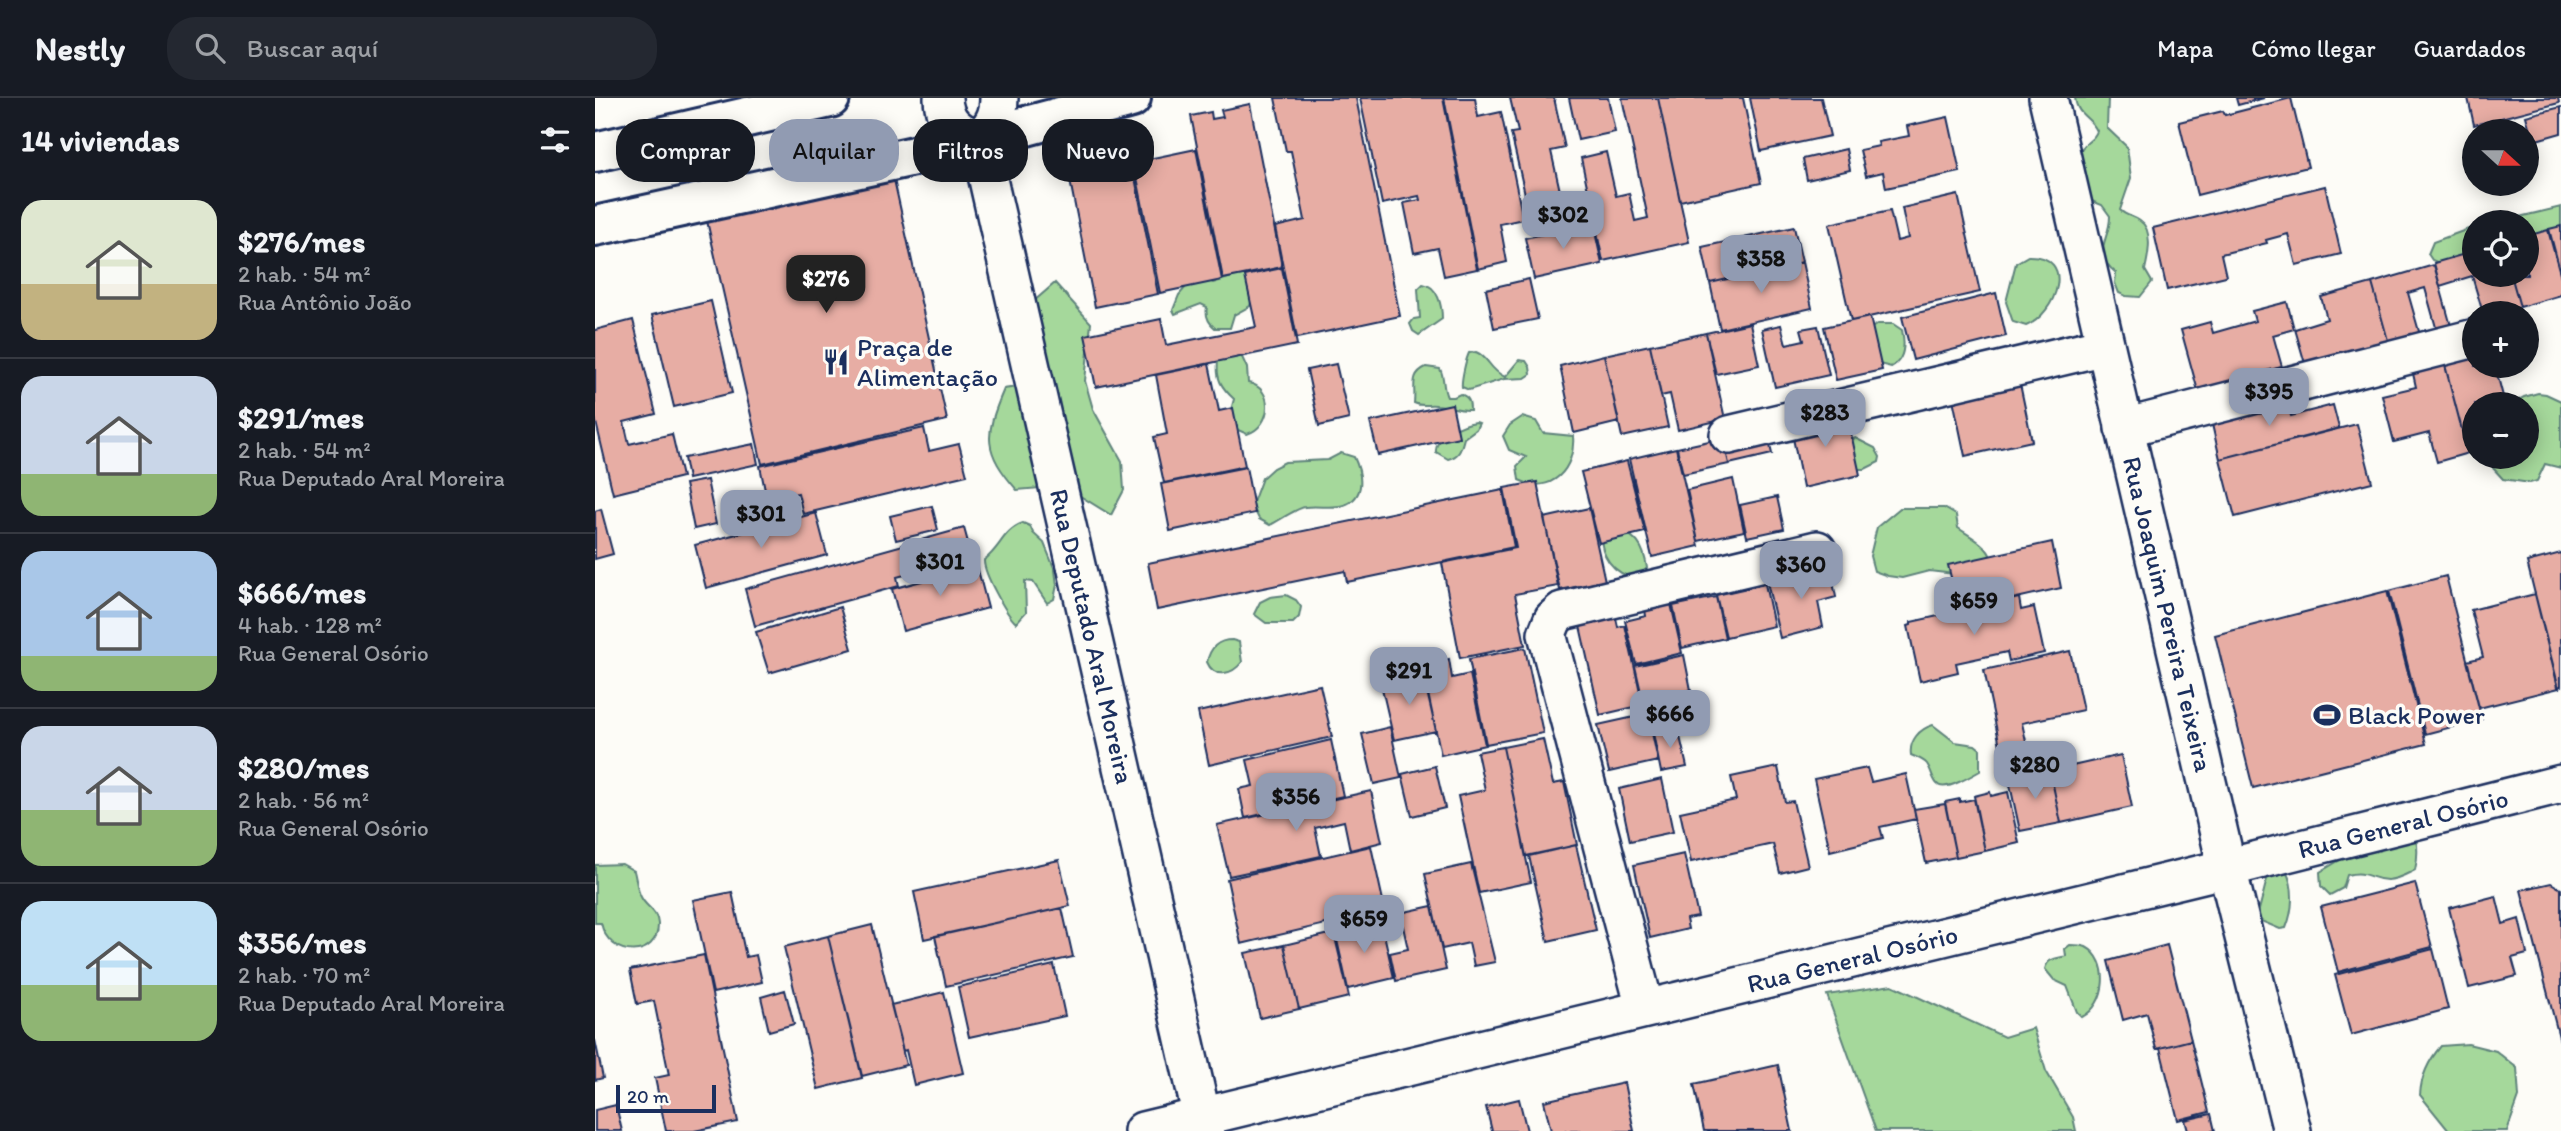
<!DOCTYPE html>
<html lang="es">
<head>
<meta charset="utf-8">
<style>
  :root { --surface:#171b24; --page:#242831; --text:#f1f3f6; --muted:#9ea1a6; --line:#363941; --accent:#919bb2 }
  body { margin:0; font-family:Itim,sans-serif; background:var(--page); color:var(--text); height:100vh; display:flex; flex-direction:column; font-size:26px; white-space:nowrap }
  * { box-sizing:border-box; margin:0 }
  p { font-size:23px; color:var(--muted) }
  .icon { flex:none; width:38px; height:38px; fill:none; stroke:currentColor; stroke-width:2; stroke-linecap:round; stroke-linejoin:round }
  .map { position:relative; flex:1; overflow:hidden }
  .panel { display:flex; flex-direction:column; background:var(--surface); width:595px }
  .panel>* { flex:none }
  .hud { position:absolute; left:21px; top:21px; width:665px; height:63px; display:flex; gap:14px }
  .needle { width:46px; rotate:111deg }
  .fabs { position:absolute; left:1867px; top:21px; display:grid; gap:14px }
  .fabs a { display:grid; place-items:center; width:77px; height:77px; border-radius:50%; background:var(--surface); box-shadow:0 4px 18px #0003; font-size:35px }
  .scale { position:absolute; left:21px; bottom:18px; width:100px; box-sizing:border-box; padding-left:7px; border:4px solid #1b2f5e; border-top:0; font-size:19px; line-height:24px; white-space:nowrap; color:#1b2f5e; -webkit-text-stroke:5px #fdfcf7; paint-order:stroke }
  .price { position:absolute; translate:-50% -60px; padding:0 16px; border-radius:14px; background:var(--accent); color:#111; font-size:23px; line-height:46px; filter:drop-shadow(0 2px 4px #0008) }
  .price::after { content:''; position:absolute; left:50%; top:42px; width:21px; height:16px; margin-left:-10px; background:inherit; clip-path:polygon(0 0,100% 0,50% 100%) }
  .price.selected { background:#222; color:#fff }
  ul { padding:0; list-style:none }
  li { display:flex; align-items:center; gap:21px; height:175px; padding:0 21px }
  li+li { border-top:2px solid var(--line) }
  li span { display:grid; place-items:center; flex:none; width:196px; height:140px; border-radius:21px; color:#555 }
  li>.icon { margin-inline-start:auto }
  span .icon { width:84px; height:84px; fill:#fffc; stroke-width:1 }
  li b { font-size:30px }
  h2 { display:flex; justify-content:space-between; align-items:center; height:84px; padding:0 21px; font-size:30px }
  .pill { padding:0 24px; border-radius:28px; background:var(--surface); box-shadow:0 4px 18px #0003; font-size:24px; line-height:63px }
  .pill.selected { background:var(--accent); color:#111 }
  header { display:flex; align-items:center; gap:42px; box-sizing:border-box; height:98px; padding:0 35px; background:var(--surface); border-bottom:2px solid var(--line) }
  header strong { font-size:33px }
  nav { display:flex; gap:38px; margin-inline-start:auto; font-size:24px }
  .search { width:490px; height:63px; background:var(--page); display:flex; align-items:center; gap:18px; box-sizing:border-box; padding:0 24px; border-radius:28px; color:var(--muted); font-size:26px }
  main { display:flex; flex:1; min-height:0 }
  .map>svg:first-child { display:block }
  .green { fill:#a5d89b; stroke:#60847c; stroke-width:2 }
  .building { fill:#e7ada4; stroke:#1b2f5e; stroke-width:2 }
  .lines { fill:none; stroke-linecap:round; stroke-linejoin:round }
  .minor-casing { stroke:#1b2f5e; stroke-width:42 }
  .major-casing { stroke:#1b2f5e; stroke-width:44 }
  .minor { stroke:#fdfcf7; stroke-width:37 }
  .major { stroke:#fdfcf7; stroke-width:38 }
  .labels { text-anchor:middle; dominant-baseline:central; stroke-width:7; stroke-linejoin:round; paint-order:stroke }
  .poi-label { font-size:26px; fill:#1b2f5e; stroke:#fdfcf7; text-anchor:start }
  .street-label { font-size:26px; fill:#1b2f5e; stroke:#fdfcf7 }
</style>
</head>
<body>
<header>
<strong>Nestly</strong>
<div class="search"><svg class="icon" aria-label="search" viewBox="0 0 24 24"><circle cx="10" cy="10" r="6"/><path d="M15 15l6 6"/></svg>Buscar aquí</div>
<nav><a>Mapa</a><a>Cómo llegar</a><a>Guardados</a></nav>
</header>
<main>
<section class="panel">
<h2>14 viviendas<svg class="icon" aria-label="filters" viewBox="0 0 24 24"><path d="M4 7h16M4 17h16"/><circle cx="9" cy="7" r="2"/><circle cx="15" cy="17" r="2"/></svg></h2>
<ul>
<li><span style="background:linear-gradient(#dfe7d0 60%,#c2b280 0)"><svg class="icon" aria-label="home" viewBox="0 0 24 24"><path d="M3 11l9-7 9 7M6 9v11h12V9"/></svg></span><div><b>$276/mes</b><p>2 hab. · 54 m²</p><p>Rua Antônio João</p></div></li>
<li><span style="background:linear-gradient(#c9d6e8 70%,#8fb573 0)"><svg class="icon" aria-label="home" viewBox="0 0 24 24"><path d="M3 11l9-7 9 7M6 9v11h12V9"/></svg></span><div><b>$291/mes</b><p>2 hab. · 54 m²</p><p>Rua Deputado Aral Moreira</p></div></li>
<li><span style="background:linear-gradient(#a9c7e8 75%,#8fb573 0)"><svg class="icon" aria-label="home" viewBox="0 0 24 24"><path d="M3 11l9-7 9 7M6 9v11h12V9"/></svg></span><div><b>$666/mes</b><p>4 hab. · 128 m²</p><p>Rua General Osório</p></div></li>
<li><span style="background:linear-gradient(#c9d6e8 60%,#8fb573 0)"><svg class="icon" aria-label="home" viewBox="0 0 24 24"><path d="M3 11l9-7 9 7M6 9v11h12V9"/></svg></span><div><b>$280/mes</b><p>2 hab. · 56 m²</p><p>Rua General Osório</p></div></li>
<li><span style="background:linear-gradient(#bfe0f5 60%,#8fb573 0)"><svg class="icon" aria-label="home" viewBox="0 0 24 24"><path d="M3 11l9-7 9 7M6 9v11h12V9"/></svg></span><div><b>$356/mes</b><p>2 hab. · 70 m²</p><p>Rua Deputado Aral Moreira</p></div></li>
</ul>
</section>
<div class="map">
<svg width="1966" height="1033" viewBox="0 0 1966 1033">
  <rect width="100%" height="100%" fill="#fdfcf7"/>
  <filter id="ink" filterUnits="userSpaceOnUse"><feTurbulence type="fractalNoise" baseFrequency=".0143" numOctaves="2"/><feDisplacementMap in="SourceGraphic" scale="14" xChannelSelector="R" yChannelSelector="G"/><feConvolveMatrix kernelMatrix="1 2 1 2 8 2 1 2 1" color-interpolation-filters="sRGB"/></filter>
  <g filter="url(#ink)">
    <!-- green -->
    <path class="green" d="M1480,0H1513L1512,30L1532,49L1536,80L1525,112C1531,118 1538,118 1545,123C1559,132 1553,159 1550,172L1557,184L1545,199L1531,198L1524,195L1520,185L1521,175C1495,153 1515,144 1515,118L1507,107L1494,102C1490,88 1478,63 1487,50C1492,43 1499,42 1502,33C1496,19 1482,18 1480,0Z
      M1966,109V136L1964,137L1932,140V124H1903Z
      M1879,129V154L1844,165L1837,162L1833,156L1838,144Z
      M1433,158C1483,157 1461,216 1431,228L1418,224L1411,204L1421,165Z
      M659,172V192L655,208L639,217L635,230H620C613,224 610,218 612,209L606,206L580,216L578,212L584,197L596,183L608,180L618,185Z
      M460,185L496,225L490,283L498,311L527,363L529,392L516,417L469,388L422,392C388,353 389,338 409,291L435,287L438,204Z
      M828,186C843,188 847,208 847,221L824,237L818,233L815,226L819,221L825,220L823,191Z
      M1283,226H1298L1307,232C1310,246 1310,262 1296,269L1280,265L1273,232Z
      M881,254C895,260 893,271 910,279L924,262L931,263L935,269L936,276L930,280L909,281L874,292L867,289C866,282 871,261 874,255Z
      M646,257L652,270L653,285C679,289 678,328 652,336L643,332L636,312L639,301C626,289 621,281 623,263Z
      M831,269L845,271C850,280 847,289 852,299H859L865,296C874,299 875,303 875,312C863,313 853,307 841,307C832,306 827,309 819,305C821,289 814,277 831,269Z
      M1943,295L1951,296L1966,303V370L1950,366L1942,383L1935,385L1908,381L1898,370V359H1932L1934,344L1932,343V306H1917L1929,299Z
      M927,319L941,323L948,335L978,338C981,370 956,398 924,382L922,368L931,359L914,352L908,338L915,327Z
      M881,324L884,325L881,331L869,340C866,351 865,358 853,361L841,354C839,338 868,326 881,324Z
      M1260,340L1280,350L1285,359L1284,364L1270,371H1252L1254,343Z
      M746,355L759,359C767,376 771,399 749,407C738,411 722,407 710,409C702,410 685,422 675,427L664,421L657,407L667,380L678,370L690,364L733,362Z
      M1305,410H1349L1361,417L1363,430C1381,442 1395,447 1400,470L1376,478L1334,473L1307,480L1293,478L1279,473L1275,458L1282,429Z
      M428,425L435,428L438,435L449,445L460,472L462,487L459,501L452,505L438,484L430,483L431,514L421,525C411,516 388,474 389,462C405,451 408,432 428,425Z
      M1019,426C1040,440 1048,444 1052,470L1043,481C1017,476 1004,457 1006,431Z
      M691,497L701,502L706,509L704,519L698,525H671L659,516L665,504L675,499Z
      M637,542L644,544L647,564C637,577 619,581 612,564C615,550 622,542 637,542Z
      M1338,627L1360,644L1380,647L1385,651V673C1378,677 1371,681 1364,684C1336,697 1341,679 1332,666C1328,661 1322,660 1316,657C1314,643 1324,631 1338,627Z
      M1780,712C1788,714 1801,715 1808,719C1824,729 1824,756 1820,772C1812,776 1802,782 1792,782C1774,781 1772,772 1752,777L1748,790L1735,797L1726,788L1725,774L1748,760L1742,747L1753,724Z
      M27,766L39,773C41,780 42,792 46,799C51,810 62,811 63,826C64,861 14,862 6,825H0V767Z
      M1691,773C1700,790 1698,813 1691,830L1685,831L1666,823L1663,816L1673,777Z
      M1475,847C1480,847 1486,847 1491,849C1516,862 1512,907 1487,919L1482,914L1472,888L1459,882L1450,871C1453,860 1460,861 1471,858L1470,851Z
      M1297,887L1409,939L1438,930L1451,973L1478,1019L1481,1033H1281L1232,897Z
      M1873,946L1901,953L1922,970L1924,999L1912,1033H1854L1825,997C1826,978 1834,962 1846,948Z"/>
    <!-- building -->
    <path class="building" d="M680,0H761L805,218L702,240L680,129L710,122L696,53H691Z
      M765,0H848L882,171L849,178L843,150L819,155L809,105L825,102L824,98L787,106Z
      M849,0H880L883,19L906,14L928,121L905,126L912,164L883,171Z
      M915,0H959L970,50L956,53L972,124L938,131L916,35L923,34Z
      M974,0H1013L1020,34L983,42Z
      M1027,0H1063L1094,144L1008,163L986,60L1011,54L1021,98L1034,95L1040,123L1053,120Z
      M1063,0H1148L1166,85L1085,103Z
      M1155,0H1226L1235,38L1166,53Z
      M1641,0H1669L1643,7Z
      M1696,0L1713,69L1602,97L1584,24L1628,13L1630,17Z
      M1873,0H1963L1964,5L1879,27Z
      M655,6L687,169L628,181L596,18L616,14L617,21L628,19L626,12Z
      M1966,9V35L1938,43L1931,18Z
      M1353,19L1365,74L1291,90L1288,74L1271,78L1265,52L1284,48L1283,44L1314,38L1312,28Z
      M530,29L563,196L500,209L467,42Z
      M601,51L627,182L565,195L539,64Z
      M1251,51L1255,72L1212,82L1208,61Z
      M296,68L352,322L167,366L110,114Z
      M1730,88L1746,156L1701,167L1693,136L1671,142L1672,145L1626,156L1631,178L1572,192L1558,130Z
      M1363,97L1385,194L1256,223L1234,126L1295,113L1302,143L1313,140L1307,110Z
      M998,125L1007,166L939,181L930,140Z
      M1966,128V176L1954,131Z
      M1199,129L1207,164L1115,185L1107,149Z
      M1953,132L1966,179V197L1925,209L1916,177H1932V138Z
      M1880,153V177H1916L1925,209L1902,215H1888L1877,178L1845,188L1839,165Z
      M1207,164L1217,210L1125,231L1115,185Z
      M1839,167L1856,228L1842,233L1830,190L1813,195L1825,237L1794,246L1777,185Z
      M687,170L702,247L501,289L490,237L566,221L571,247L661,229L650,178Z
      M934,181L943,221L899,230L891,191Z
      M1777,185L1794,246L1711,269L1700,231L1732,221L1726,199Z
      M1401,195L1411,238L1318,262L1307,219Z
      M116,203L137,295L79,309L57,217Z
      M1692,204L1699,231L1678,237L1687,269L1603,293L1586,232L1615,224L1618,235L1660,223L1657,213Z
      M1275,219L1287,272L1241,282L1229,229Z
      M38,222L61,316L29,324L34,346L77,336L87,379L18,396L0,320V232Z
      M1155,225L1164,267L1121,276L1111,235Z
      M1186,227L1191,246L1209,242L1206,231L1223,228L1234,277L1180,289L1167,231Z
      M1111,235L1130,321L1083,332L1075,296L1066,298L1055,247Z
      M1055,247L1073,329L1027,339L1009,257Z
      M1880,252V268H1900L1910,306H1880V354L1873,355L1848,260Z
      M1009,257L1024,324L979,335L965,268Z
      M1849,263L1873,355L1842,364L1834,335L1799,344L1787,297L1821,289L1817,271Z
      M614,266L624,313L638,310L650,368L569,385L559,339L572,336L561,277Z
      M741,266L754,321L724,328L712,272Z
      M1425,286L1437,343L1370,358L1358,301Z
      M1692,302L1696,318L1738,307L1744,330L1625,361L1616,322Z
      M857,306L864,339L783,357L775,324Z
      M1251,312L1265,377L1208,390L1195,325Z
      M1762,326L1777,384L1640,419L1625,361Z
      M329,330L334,353L364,346L372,377L208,416L203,395L172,402L165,368Z
      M1171,330L1177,356L1134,366L1128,340Z
      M1128,340L1134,366L1088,376L1082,350Z
      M159,346L163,366L93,381L89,360Z
      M1081,350L1104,448L1057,459L1034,361Z
      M1032,363L1050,434L1004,445L986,374Z
      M651,369L660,415L575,433L566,386Z
      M1138,381L1149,433L1103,443L1092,392Z
      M112,382L121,426L99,431L90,386Z
      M942,384L963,488L920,496L930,547L865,560L847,465L921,450L909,390Z
      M908,392L919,449L752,484L750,473L562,512L553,465Z
      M1182,399L1189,431L1152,439L1145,407Z
      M337,408L343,432L301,442L295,418Z
      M994,410L1010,483L965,492L949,420Z
      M6,411L18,456L0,461V413Z
      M221,415L232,457L111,490L100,447Z
      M369,430L377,459L302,479L304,488L160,528L150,491Z
      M1457,444L1466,490L1364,513L1353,467Z
      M1966,455V588L1963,589L1932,464Z
      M382,468L393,510L308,533L297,491Z
      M1235,469L1241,499L1223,504L1228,529L1185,540L1172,484Z
      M1851,478L1887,621L1830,636L1794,493Z
      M1170,486L1179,528L1131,539L1121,497Z
      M1792,493L1831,646L1658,690L1620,537Z
      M1940,496L1964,590L1884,610L1872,563L1888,559L1876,512Z
      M1121,499L1130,540L1087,550L1078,508Z
      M1424,500L1426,512L1439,509L1449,555L1414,563L1412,554L1361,565L1363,574L1325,583L1313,528L1316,527V524Z
      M1076,506L1087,555L1041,566L1030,523L1051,518L1050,512Z
      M245,509L257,551L174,575L161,534Z
      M1021,520L1023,529L1030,527L1048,607L1005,617L985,528Z
      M930,550L948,635L891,646L874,561Z
      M1475,553L1488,612L1427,625L1437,670L1411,676L1389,572Z
      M1089,557L1096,592L1048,603L1040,568Z
      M854,561L857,580L875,576L890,647L846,657L827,567Z
      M828,576L841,633L799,642L786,586Z
      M725,587L737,639L614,667L603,614Z
      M1053,616L1063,663L1014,674L1003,627Z
      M795,629L806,680L779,686L767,636Z
      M1083,630L1092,669L1066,674L1058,635Z
      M948,641L958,686L969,684L982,747L931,758L908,649Z
      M736,642L748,698L650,720L644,691L658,688L652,662Z
      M908,649L936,784L884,795L863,698L890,692L882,654Z
      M1526,657L1537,709L1466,725L1455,673Z
      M840,668L850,710L817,718L807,676Z
      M1183,669L1190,704L1198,703L1213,768L1185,775L1178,746L1096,764L1085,714L1141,702L1136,679Z
      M1272,670L1276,684L1311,676L1321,721L1285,729L1288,740L1235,753L1219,681Z
      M1455,673L1466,725L1425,733L1414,682Z
      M1067,681L1078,734L1035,743L1024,691Z
      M776,693L787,744L755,752L749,723L720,730L726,758L634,778L622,727Z
      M1395,694L1396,698L1413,694L1424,745L1390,753L1379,698Z
      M1365,701V704L1379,701L1390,753L1361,759L1350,704Z
      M1350,706L1361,759L1331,765L1319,711Z
      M981,747L1001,832L953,843L934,758Z
      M776,748L790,812L646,846L632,781Z
      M1089,756L1103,819L1091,821L1093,831L1055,840L1039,767Z
      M464,762L475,808L329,841L319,794Z
      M876,766L900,864L879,868L874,845L847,851L830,776Z
      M1820,785L1837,849L1743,874L1726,809Z
      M1956,785L1966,791V947L1926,792Z
      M137,794L151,859L161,857L167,884L118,895L98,802Z
      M1901,798L1908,826L1924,821L1932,856L1917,860L1922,878L1874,890L1854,810Z
      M837,808L851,872L801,883L795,855L813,851L805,815Z
      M467,810L478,859L351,888L340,838Z
      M786,823L799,880L753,891L740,833Z
      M277,827L311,967L267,978L233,838Z
      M739,835L754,899L704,911L689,847Z
      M233,838L267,980L223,991L189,849Z
      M689,847L704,911L665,920L650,855Z
      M1572,847L1596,942L1561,951L1552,915L1528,922L1513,863Z
      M1838,851L1853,911L1756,937L1740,877Z
      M109,857L143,1024L99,1033H71L60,980L74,977L59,903L42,906L35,872Z
      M459,867L470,918L374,939L363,889Z
      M190,892L199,926L174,933L166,899Z
      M349,894L368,975L319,987L311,952L308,953L296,907Z
      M0,942L8,980L0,982Z
      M1596,942L1614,1014L1583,1022L1565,950Z
      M1183,967L1197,1033H1109L1099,986Z
      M1029,985L1039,1033H956L949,1003Z
      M924,1001L932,1033H897L891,1009Z
      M21,1007L27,1033H0V1012Z
      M1616,1016L1620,1033H1593L1590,1022Z"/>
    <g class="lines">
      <!-- minor casing -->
      <g class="minor-casing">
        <g id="minor">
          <path d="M348,0C349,24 362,34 384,42"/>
          <path id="s1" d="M1453,0L1632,770L1697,1033"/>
          <path id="s2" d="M384,42L610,1033"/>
          <path d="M384,42C397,29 404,19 404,0"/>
          <path d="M1529,330L1880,240"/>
          <path d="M1134,337L1510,248"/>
          <path d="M1050,910L952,536L958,521L967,513L1222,452"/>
          <path id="s3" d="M548,1033L1632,770L1966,686"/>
        </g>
      </g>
      <!-- major casing -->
      <g class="major-casing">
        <path id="major" d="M0,54L235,0
          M0,128L319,58L536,0"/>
      </g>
      <!-- minor -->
      <use href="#minor" class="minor"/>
      <!-- major -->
      <use href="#major" class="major"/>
    </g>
  </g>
  <!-- icons -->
  <defs>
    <g id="restaurant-bare" transform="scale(2.1)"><path d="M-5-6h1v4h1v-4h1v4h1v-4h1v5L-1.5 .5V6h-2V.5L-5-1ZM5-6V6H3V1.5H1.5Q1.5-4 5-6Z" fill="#1b2f5e" stroke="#fdfcf7" stroke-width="2.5" paint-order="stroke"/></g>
    <g id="stadium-bare" transform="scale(2.1)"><path d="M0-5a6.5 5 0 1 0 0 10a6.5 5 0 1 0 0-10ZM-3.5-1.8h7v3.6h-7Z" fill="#1b2f5e" stroke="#fdfcf7" stroke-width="2.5" paint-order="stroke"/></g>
  </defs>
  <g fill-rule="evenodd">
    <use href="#restaurant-bare" x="241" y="264"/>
    <use href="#stadium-bare" x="1732" y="617"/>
  </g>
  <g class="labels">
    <!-- poi labels -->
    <g class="poi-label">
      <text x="262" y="249">Praça de<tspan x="262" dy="30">Alimentação</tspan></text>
      <text x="1753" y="617">Black Power</text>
    </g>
    <!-- street labels -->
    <g class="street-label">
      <text stroke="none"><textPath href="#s1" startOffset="530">Rua Joaquim Pereira Teixeira</textPath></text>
      <text stroke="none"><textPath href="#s2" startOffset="509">Rua Deputado Aral Moreira</textPath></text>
      <text stroke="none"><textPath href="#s3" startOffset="1297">Rua General Osório</textPath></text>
      <text stroke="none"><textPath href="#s3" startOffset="730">Rua General Osório</textPath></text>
    </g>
  </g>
</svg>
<div class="fabs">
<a><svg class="needle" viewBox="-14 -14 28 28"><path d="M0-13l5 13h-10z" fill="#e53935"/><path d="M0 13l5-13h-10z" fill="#9ea1a6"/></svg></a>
<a><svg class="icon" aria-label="locate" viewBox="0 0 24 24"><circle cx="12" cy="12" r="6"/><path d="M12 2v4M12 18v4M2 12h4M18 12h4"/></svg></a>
<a>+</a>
<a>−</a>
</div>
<div class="scale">20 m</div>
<b class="price" style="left:968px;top:153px">$302</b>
<b class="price" style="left:1166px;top:197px">$358</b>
<b class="price selected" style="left:231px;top:217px">$276</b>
<b class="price" style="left:1674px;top:330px">$395</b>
<b class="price" style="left:1230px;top:351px">$283</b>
<b class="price" style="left:166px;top:452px">$301</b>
<b class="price" style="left:345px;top:500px">$301</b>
<b class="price" style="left:1206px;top:503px">$360</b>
<b class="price" style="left:1379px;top:539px">$659</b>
<b class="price" style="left:814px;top:609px">$291</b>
<b class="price" style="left:1075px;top:652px">$666</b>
<b class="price" style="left:1440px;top:703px">$280</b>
<b class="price" style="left:701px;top:735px">$356</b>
<b class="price" style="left:769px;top:857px">$659</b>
<div class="hud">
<a class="pill">Comprar</a>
<a class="pill selected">Alquilar</a>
<a class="pill">Filtros</a>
<a class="pill">Nuevo</a>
</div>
</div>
</main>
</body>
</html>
